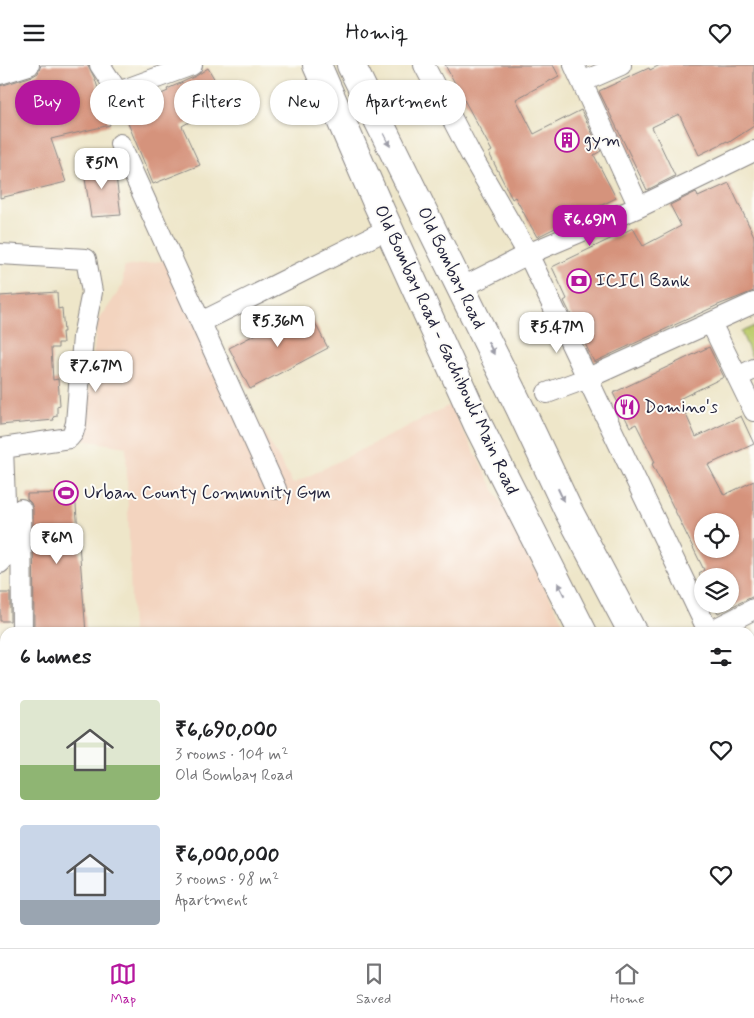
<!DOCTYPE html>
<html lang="en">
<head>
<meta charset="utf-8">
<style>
  :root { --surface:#fff; --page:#f2f2f2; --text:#202124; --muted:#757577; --line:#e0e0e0; --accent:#b5179e }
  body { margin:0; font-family:Mynerve,sans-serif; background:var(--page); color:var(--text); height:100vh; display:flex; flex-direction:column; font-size:19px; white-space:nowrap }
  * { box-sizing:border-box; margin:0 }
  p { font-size:16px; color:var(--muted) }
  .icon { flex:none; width:28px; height:28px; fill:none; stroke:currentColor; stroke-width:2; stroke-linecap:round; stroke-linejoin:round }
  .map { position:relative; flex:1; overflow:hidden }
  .details { position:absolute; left:0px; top:562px; width:755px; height:321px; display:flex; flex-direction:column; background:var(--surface); border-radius:15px 15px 0 0; box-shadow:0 1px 4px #0004 }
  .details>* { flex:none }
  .top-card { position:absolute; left:15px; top:15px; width:500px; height:45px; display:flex; gap:10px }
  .buttons { position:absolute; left:694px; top:448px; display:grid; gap:10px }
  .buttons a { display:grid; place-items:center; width:45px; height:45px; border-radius:50%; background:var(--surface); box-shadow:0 1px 4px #0004; font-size:25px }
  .price { position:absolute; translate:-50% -42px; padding:0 11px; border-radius:10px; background:#fff; color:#222; font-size:16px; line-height:32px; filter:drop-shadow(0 1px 2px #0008) }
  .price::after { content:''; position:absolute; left:50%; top:30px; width:15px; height:11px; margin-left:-8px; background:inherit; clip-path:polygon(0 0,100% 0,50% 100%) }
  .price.current { background:var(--accent); color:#fff }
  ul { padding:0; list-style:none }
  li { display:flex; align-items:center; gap:15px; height:125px; padding:0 20px }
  li span { display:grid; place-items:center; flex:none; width:140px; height:100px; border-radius:5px; color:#555 }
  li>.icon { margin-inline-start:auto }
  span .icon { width:60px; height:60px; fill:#fffc; stroke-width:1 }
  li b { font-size:21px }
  h2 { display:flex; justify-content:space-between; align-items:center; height:60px; padding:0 20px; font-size:21px }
  .chip { padding:0 18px; border-radius:22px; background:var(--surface); box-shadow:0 1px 4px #0004; font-size:18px; line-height:45px }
  .chip.current { background:var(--accent); color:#fff }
  header { display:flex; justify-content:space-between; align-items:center; height:65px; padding:0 20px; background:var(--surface); font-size:22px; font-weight:600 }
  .tab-bar { display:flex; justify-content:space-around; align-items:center; height:70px; border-top:1px solid var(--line); background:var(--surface); font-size:14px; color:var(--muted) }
  .tab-bar a { display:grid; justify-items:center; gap:2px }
  .tab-bar .current { color:var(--accent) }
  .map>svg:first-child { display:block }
  .built { fill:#f3d4bf }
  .green { fill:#bdcc6e; stroke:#707754 }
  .water { fill:#41afbe; stroke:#32687c }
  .building { fill:#d5937c; fill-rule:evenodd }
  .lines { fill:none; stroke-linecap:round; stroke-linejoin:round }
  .minor-casing { stroke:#888482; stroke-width:22 }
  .primary-casing { stroke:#888482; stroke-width:30 }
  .minor { stroke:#fff; stroke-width:20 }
  .primary { stroke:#fff; stroke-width:28 }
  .oneway { fill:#9c9ca7 }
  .labels { text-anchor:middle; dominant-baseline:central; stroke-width:4; stroke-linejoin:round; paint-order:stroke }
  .poi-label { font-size:18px; fill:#22223b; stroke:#fdfcf7; text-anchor:start }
  .street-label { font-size:18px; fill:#22223b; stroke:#fdfcf7 }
</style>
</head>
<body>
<header><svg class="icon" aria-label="menu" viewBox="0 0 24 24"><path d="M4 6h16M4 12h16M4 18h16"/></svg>Homiq<svg class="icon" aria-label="heart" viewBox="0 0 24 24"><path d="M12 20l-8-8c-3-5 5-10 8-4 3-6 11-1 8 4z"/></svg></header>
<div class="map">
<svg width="754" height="883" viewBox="0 0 754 883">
  <rect width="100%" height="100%" fill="#fdfcf7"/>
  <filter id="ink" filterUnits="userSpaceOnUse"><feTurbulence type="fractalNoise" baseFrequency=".02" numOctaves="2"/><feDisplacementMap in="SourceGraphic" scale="10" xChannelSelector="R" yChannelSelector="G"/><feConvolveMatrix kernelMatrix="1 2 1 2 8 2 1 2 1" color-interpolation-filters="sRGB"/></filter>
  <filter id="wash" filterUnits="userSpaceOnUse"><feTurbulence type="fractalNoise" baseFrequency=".0096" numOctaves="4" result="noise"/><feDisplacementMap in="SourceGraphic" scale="20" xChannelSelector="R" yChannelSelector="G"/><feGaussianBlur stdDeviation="1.12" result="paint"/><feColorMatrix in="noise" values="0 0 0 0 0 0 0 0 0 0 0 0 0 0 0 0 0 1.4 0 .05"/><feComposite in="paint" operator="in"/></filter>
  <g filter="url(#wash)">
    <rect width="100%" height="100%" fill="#eee6c9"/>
    <!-- built -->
    <path class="built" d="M167,195L293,419L450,340L568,567H132L126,382L83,375L97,258L123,220L124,202Z"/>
    <!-- green -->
    <path class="green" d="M754,261V297L741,267Z"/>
    <!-- water -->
    <path class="water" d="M0,731L5,734V879H108V883H0Z"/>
    <g id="blocks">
      <!-- building -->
      <path class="building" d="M41,0H88L95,14L110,60L51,74L66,117L0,133V21L33,11L38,8Z
        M445,0H553L559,11L516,34L534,69L581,45L601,86L594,90L616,133L537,172L515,132L512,134L489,88L492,86Z
        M660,0H754V61L728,78L727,76L699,90L679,49L652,62L675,111L647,125L599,26L649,3L650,5Z
        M208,3L227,36L182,61L200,100L153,119L123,46L168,26L167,24L196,11Z
        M114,96L121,150L91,152L83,101Z
        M729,118L754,171V226L718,240L594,297L564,236L567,234L552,202L633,163L643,181L681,161L670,140L696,127L698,132Z
        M57,227L58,244L62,243L64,267H62L63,278H58V283H51L53,315L58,314L60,340L57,341V351L53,352L54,355L0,360V231Z
        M307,243L328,283L250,324L229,283Z
        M709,282L724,312L679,334L696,372L741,351L754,379L708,400L724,430L754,416V531L718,548L713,539H730V511H702V516L699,508L704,505L652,399L655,397L636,359L630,362L613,328ZM702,456H730V484H702Z
        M75,428L86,568H34L33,444L31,438L27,434V429Z
        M0,528H10V556H0Z"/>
    </g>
  </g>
  <g filter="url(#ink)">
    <use href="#blocks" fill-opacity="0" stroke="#888482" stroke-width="1"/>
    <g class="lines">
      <!-- minor casing -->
      <g class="minor-casing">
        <path id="minor" d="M100,0L118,27L192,0
          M424,0L471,90L528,189L709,568
          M574,0L639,142
          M0,9L29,0
          M582,17L621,0
          M120,79L276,424
          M0,189L86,194L92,227L83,272L76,358L73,368L69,373L3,383L7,490L0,498
          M461,223L528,189L639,142L754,86
          M201,257L388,164
          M711,258L754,346
          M738,312L754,304
          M547,328L588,313L754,238
          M21,444L22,568
          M707,568L754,544
          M750,648L754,656
          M0,696H5
          M750,699L754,697
          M403,879L406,883
          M448,879L450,883
          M173,883L174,879"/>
      </g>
      <!-- primary casing -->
      <g class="primary-casing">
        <path id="primary" d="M317,0L377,138L478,360L583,568
          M351,0L520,343L568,445L633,568
          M750,815L754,823
          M733,879L735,883"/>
      </g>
      <!-- minor -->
      <use href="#minor" class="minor"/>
      <!-- primary -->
      <use href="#primary" class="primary"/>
    </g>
    <!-- one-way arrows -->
    <defs><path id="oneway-solid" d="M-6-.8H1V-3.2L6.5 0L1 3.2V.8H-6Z" transform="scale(1.25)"/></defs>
    <g class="oneway">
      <use href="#oneway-solid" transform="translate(387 75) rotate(63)"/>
      <use href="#oneway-solid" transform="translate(491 283) rotate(64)"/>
      <use href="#oneway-solid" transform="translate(561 430) rotate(65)"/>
      <use href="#oneway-solid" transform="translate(561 524) rotate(-117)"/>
    </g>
  </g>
  <!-- icons -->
  <defs>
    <g id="building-ring" transform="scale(1.25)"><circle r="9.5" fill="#fdfcf7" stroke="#b5179e" stroke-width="1.5"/><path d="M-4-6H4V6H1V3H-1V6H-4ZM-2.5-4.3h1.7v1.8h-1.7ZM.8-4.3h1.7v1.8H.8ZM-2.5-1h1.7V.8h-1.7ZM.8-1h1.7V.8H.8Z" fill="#b5179e"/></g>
    <g id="bank-ring" transform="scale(1.25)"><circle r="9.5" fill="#fdfcf7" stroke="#b5179e" stroke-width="1.5"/><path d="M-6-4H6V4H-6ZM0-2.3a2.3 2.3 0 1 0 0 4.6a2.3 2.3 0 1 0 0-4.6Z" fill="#b5179e"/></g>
    <g id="restaurant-ring" transform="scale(1.25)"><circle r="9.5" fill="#fdfcf7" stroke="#b5179e" stroke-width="1.5"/><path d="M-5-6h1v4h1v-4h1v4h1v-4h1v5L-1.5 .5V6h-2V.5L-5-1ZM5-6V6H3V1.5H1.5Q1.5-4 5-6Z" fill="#b5179e"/></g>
    <g id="stadium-ring" transform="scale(1.25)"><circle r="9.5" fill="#fdfcf7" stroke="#b5179e" stroke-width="1.5"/><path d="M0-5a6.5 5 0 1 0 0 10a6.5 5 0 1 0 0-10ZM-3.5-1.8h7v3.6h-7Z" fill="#b5179e"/></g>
  </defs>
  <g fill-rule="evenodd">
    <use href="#building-ring" x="567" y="75"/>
    <use href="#bank-ring" x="579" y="216"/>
    <use href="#restaurant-ring" x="627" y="342"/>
    <use href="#stadium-ring" x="66" y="428"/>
  </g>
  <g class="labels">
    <!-- poi labels -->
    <g class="poi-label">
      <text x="584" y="75">gym</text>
      <text x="596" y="216">ICICI Bank</text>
      <text x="644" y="342">Domino's</text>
      <text x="84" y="428">Urban County Community Gym</text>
    </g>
    <!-- street labels -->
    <g class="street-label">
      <text transform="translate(451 203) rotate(64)">Old Bombay Road</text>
      <text transform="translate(446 285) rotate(65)">Old Bombay Road - Gachibowli Main Road</text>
    </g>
  </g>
</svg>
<div class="buttons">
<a><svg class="icon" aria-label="locate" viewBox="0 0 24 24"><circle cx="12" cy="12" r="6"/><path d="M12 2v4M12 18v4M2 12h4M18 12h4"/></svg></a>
<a><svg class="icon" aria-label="layers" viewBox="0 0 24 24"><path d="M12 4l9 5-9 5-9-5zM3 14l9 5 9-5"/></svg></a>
</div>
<b class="price" style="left:102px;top:125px">₹5M</b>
<b class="price current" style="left:590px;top:182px">₹6.69M</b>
<b class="price" style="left:278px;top:283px">₹5.36M</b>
<b class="price" style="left:557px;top:289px">₹5.47M</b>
<b class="price" style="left:96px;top:328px">₹7.67M</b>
<b class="price" style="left:57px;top:500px">₹6M</b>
<div class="top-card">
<a class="chip current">Buy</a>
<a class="chip">Rent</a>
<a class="chip">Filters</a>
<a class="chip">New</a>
<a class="chip">Apartment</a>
</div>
<section class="details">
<h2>6 homes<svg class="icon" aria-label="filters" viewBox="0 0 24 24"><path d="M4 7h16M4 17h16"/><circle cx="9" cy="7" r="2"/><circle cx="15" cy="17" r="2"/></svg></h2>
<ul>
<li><span style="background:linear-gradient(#dfe7d0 65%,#8fb573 0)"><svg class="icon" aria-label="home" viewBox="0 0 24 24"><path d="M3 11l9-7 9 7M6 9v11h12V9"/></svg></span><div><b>₹6,690,000</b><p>3 rooms · 104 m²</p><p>Old Bombay Road</p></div><svg class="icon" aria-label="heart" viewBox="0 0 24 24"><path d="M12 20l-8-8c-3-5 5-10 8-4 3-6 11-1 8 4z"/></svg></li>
<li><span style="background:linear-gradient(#c9d6e8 75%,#9aa5b1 0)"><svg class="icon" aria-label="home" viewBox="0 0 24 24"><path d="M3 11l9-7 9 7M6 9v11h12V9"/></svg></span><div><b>₹6,000,000</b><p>3 rooms · 98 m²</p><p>Apartment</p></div><svg class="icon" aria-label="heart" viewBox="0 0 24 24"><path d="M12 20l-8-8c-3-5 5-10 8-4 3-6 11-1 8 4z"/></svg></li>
</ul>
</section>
</div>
<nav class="tab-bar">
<a class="current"><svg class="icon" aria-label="map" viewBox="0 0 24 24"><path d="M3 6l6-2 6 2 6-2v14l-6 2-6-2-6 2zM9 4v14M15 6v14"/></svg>Map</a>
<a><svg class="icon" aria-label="saved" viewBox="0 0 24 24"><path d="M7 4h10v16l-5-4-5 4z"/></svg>Saved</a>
<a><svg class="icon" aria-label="home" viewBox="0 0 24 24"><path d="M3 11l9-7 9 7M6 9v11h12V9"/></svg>Home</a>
</nav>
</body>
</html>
